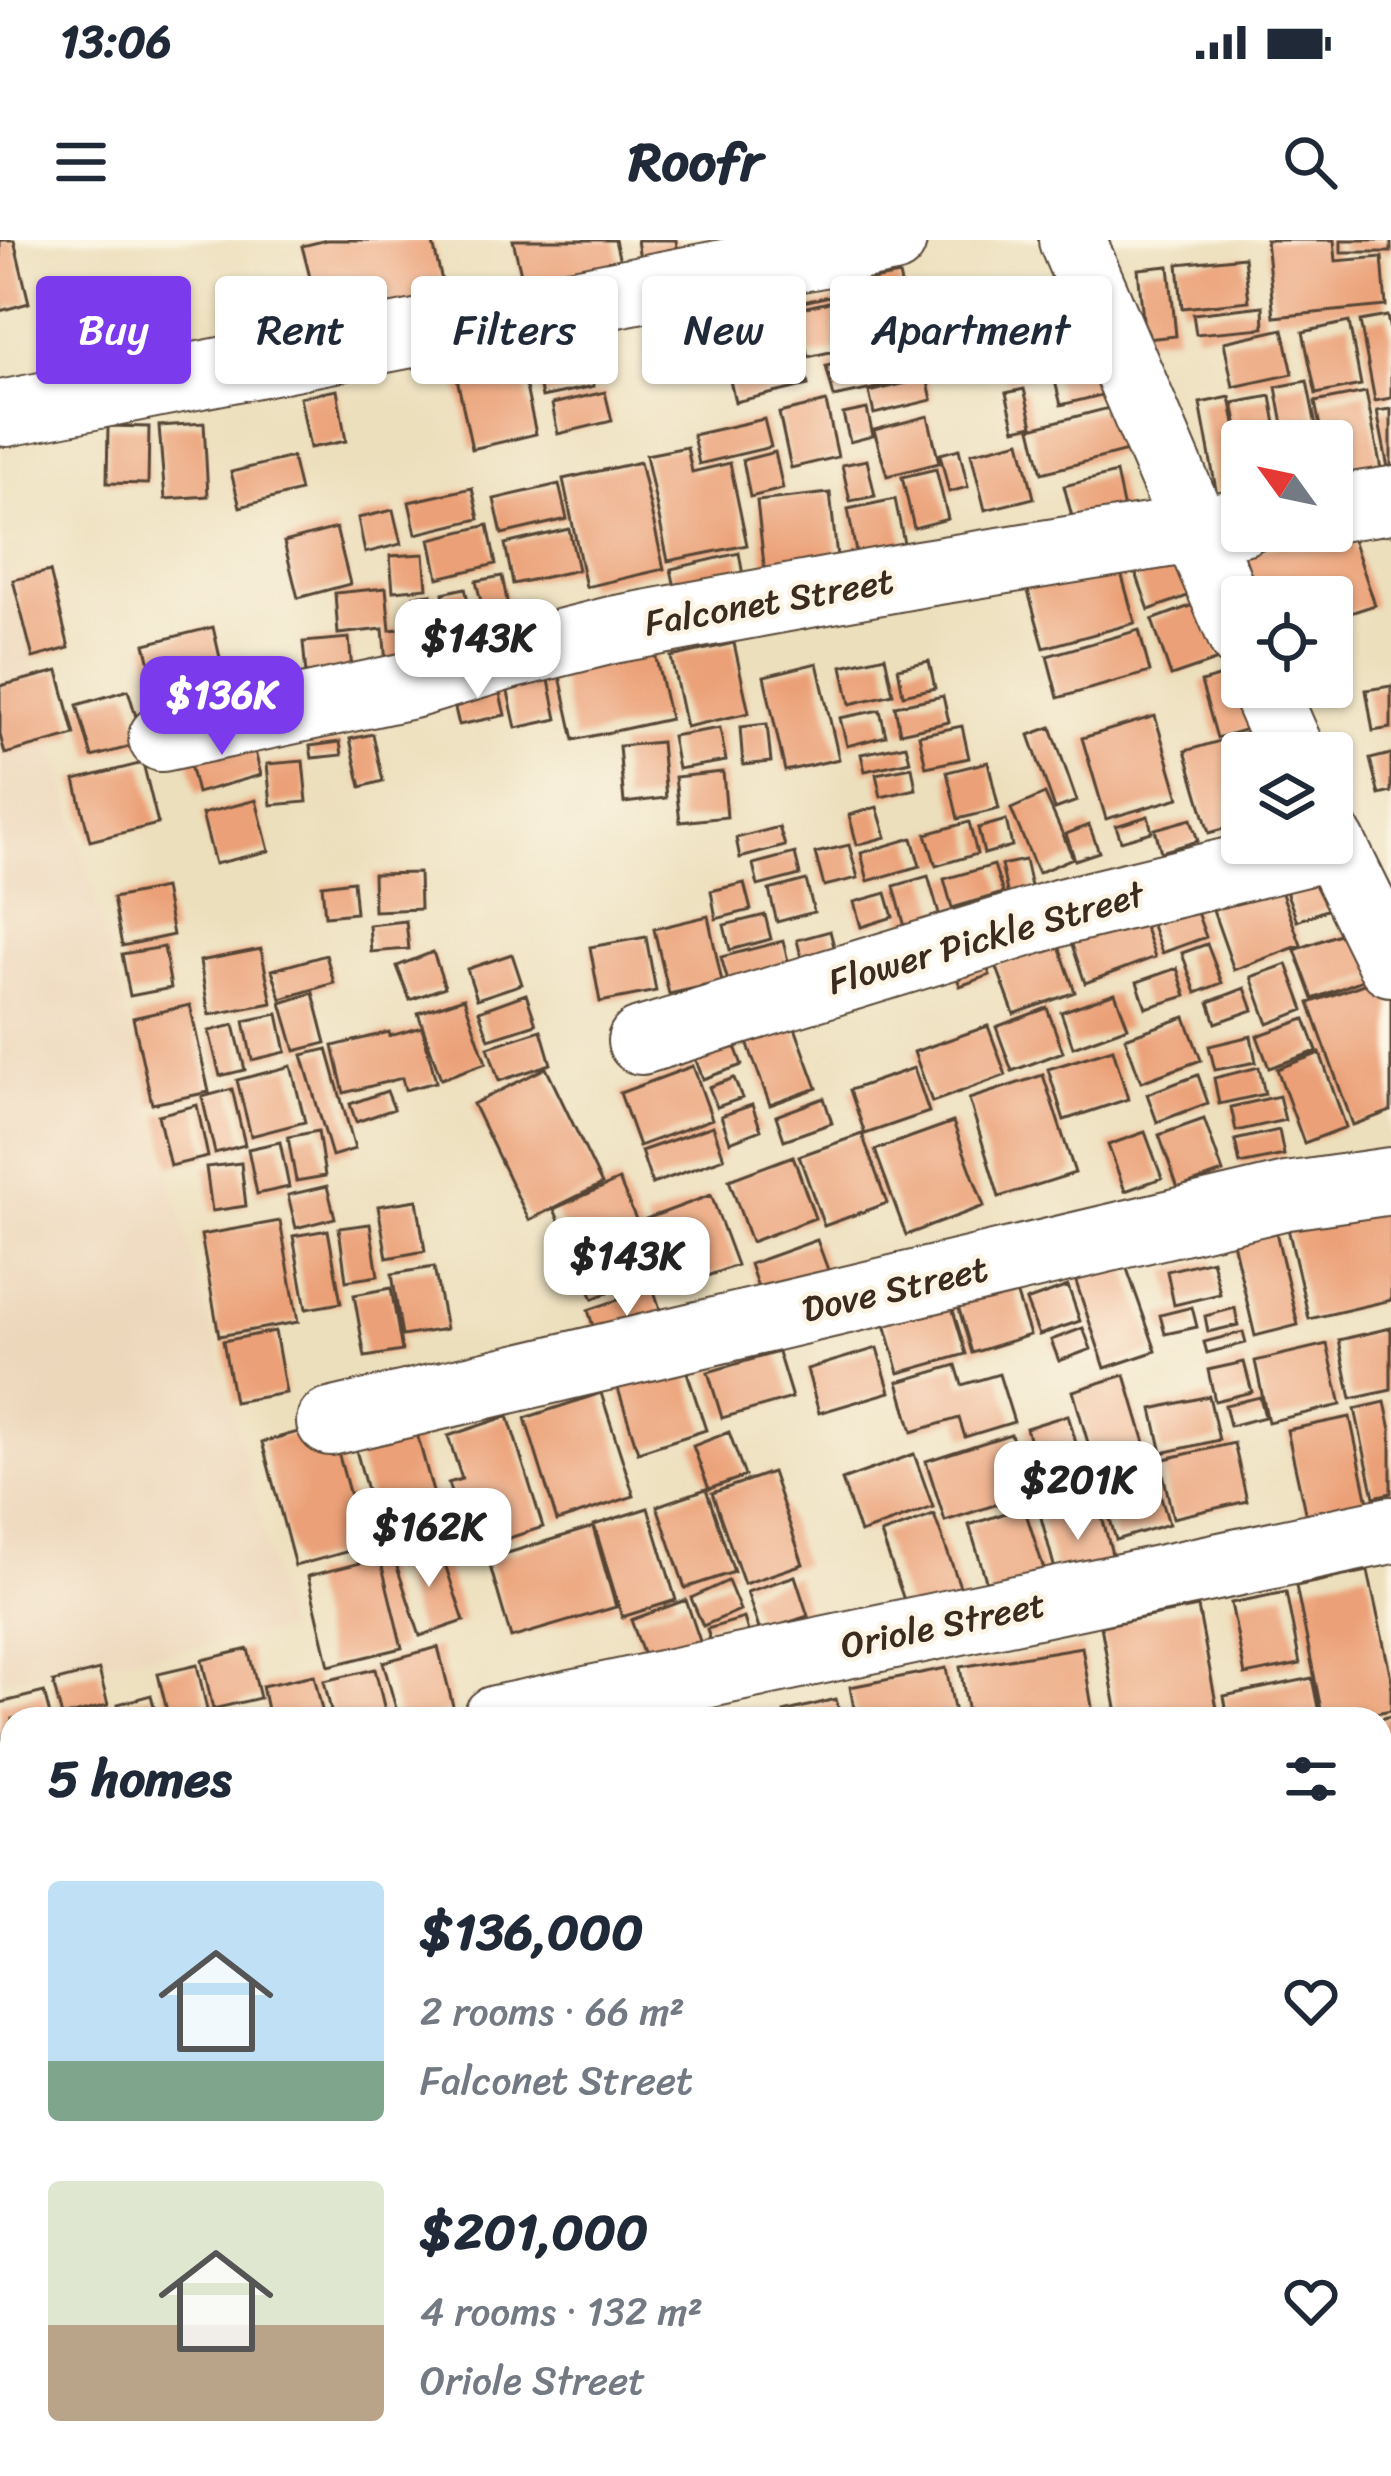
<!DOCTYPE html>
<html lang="en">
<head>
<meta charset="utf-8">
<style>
  :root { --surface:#fff; --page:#f6f6f7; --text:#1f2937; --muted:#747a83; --accent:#7c3aed }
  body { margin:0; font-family:Sriracha,sans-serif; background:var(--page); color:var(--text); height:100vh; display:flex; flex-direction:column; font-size:45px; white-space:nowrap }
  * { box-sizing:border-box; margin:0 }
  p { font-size:39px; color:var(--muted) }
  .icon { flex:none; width:66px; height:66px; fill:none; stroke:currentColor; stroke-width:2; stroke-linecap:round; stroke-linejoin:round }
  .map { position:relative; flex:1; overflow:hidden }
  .side { position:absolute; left:0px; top:1467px; width:1392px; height:771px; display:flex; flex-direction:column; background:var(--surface); border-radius:36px 36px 0 0; box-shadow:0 3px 9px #0004 }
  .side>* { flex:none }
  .guide { position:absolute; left:36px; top:36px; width:1320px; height:108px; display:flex; gap:24px }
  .needle { width:78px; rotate:303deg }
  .fabs { position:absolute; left:1221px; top:180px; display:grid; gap:24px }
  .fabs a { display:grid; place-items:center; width:132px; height:132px; border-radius:12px; background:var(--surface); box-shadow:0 3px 9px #0004; font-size:60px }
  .price { position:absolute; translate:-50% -102px; padding:0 27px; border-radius:24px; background:#fff; color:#222; font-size:39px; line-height:78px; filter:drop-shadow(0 3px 6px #0008) }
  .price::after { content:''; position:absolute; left:50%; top:72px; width:36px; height:27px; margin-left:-18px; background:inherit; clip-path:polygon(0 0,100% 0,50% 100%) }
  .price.current { background:var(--accent); color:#fff }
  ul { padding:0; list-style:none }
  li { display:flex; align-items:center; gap:36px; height:300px; padding:0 48px }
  li span { display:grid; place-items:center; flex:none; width:336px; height:240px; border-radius:12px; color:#555 }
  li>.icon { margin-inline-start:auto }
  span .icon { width:144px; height:144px; fill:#fffc; stroke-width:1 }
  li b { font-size:51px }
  h2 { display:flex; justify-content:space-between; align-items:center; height:144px; padding:0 48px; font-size:51px }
  .tag { padding:0 42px; border-radius:12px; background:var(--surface); box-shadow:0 3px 9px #0004; font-size:42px; line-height:108px }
  .tag.current { background:var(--accent); color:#fff }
  .status { display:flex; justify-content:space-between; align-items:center; height:84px; padding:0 60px; background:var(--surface); direction:ltr }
  .status svg { height:33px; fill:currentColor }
  header { display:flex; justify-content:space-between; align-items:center; height:156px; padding:0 48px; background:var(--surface); font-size:54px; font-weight:700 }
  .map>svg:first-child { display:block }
  .built { fill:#edd7bb }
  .building { fill:#eba077 }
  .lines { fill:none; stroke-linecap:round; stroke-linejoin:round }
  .minor-casing { stroke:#564536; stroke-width:70 }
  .minor { stroke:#fff; stroke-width:66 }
  .labels { text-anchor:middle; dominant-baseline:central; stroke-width:9; stroke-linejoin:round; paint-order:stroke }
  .street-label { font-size:36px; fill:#3b2a1e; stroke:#fcf5e5 }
</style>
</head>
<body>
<div class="status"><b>13:06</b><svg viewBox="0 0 49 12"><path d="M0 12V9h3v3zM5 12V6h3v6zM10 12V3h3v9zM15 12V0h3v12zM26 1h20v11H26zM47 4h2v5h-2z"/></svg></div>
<header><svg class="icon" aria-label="menu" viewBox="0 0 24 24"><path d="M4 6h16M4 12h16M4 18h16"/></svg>Roofr<svg class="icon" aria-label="search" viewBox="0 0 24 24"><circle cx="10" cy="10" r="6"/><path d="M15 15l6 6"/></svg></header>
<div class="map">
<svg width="1391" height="2236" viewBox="0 0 1391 2236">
  <rect width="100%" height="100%" fill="#fcf5e5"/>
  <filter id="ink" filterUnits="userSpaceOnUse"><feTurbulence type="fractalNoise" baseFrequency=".00833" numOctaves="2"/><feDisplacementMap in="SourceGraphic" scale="24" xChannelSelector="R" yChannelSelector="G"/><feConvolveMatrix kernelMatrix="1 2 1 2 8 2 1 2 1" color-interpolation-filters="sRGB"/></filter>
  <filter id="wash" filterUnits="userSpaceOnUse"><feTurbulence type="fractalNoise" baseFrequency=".004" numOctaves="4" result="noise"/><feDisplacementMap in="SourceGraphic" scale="48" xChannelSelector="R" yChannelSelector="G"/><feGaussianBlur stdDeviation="2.7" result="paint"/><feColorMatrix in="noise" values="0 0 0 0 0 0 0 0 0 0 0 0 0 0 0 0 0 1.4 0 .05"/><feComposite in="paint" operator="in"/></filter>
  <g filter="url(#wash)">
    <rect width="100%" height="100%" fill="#ecdfbc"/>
    <!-- built -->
    <path class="built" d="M0,302L249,1231L285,1391L0,1440Z"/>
    <g id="blocks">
      <!-- building -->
      <path class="building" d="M0,0H14L29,63L0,71Z
        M327,0H432L448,65L325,96L302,6Z
        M513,0H615L621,26L525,51Z
        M637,0H676L678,14L640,19Z
        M1266,0H1334L1336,21L1382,17L1386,66L1274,77Z
        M1341,0H1391V12H1341Z
        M857,16L864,48L795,64L788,32Z
        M1244,17L1249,61L1182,68L1178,24Z
        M1169,26L1176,96L1145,99L1138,29Z
        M899,35L911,91L884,97L872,40Z
        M788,55L797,96L727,112L718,72Z
        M860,55L870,103L808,117L798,69Z
        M704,60L718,124L661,137L648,73Z
        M1263,66L1264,88L1196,94L1193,74Z
        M1387,76L1391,96V158L1375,161L1360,81Z
        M1349,82L1361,145L1316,154L1303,92Z
        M1283,89L1293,134L1233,147L1224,102Z
        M1034,92L1044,132L1006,142L996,102Z
        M583,97L594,146L542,157L532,108Z
        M516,101L536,194L472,209L452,115Z
        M799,101L808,145L735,162L725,118Z
        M893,110L900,143L834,157L826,126Z
        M1111,123L1118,151L1061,165L1054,137Z
        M927,138L932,160L874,174L869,152Z
        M1307,141L1318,196L1286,201L1276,147Z
        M1024,149L1033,185L1015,189L1006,153Z
        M337,150L346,201L310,208L300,157Z
        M605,152L612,181L558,194L552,164Z
        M1366,152L1382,234L1332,244V201H1323L1315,162Z
        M1271,156L1279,201H1241L1233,163Z
        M1230,157L1242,221V251L1217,255L1200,163Z
        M826,162L838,217L791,228L779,173Z
        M1128,163L1139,208L1042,233L1031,188Z
        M867,169L873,196L850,202L843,174Z
        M1391,169V232L1389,233L1377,171Z
        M928,176L939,223L887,236L874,190Z
        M764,179L771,207L699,224L693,195Z
        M204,183L208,256L165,259L159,186Z
        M108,186L149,187L148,244L107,243Z
        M1020,201L1034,258L985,270L971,213Z
        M687,207L692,232L730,223L747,305L668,321L646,215Z
        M959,209L968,247L949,252L940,214Z
        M775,212L783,249L750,257L743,220Z
        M292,217L300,251L240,267L231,232Z
        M867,220L875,256L850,261L842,225Z
        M640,222L664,329L586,347L563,239Z
        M936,229L948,279L914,288L902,237Z
        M1116,233L1126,279L1076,292L1064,246Z
        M559,244L567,279L502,294L494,259Z
        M472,248L479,279L416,294L409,262Z
        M830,253L838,326L765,334L757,261Z
        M895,259L905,308L857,318L848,269Z
        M393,270L401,304L365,313L358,278Z
        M1347,281L1375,365L1332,379V357H1258L1244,315Z
        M488,285L496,324L438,338L430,299Z
        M336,288L350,344L298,358L284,302Z
        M569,289L578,330L513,344L505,304Z
        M1184,304L1201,351L1149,370L1132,322Z
        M739,313L744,341L677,357L671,329Z
        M424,314L427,348L393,351L390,316Z
        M1117,318L1135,383L1044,408L1026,344Z
        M50,331L69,408L33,418L13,340Z
        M502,336L509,371L485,378L476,341Z
        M386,348L390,390L408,388L412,431L387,434L383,389L338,394L335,353Z
        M465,348L473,382L450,387L443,353Z
        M431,354L435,394L419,397L414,356Z
        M1201,362L1221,419L1171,436L1152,380Z
        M213,387L220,418L153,435L145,404Z
        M649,388L670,479L574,500L554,409Z
        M1139,390L1150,432L1058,458L1047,416Z
        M349,398L353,441L307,445L303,402Z
        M734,403L749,473L686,487L671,417Z
        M544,416L557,479L516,488L502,425Z
        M885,416L893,454L850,464L842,426Z
        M929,421L935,448L903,455L898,428Z
        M817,423L839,519L785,531L764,436Z
        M1242,430L1261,485L1217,498L1201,442Z
        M58,431L75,495L5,514L0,495V446Z
        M496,437L505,475L459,485L450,447Z
        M1391,446V488L1373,491L1366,450Z
        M128,450L144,503L92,517L77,465Z
        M943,456L949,482L900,493L895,466Z
        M880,470L886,496L847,506L840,478Z
        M1155,476L1179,558L1106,579L1082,498Z
        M248,484L261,535L197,553L184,500Z
        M767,484L771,522L743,525L740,487Z
        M962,486L969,518L926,527L919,495Z
        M1051,487L1077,561L1055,569L1029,495Z
        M1268,487L1275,513H1242V584L1209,593L1185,511Z
        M720,488L726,521L678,529L672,496Z
        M373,494L383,541L361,547L350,499Z
        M340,502L342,515L312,518L310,506Z
        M661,502L666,558L624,563L619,506Z
        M906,505L910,521L865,531L861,514Z
        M1391,514V552L1379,555L1370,519Z
        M303,521L307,562L271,565L267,524Z
        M988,522L999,569L958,579L947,532Z
        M143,523L158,584L90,601L75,540Z
        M912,527L916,549L881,557L876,534Z
        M723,532L727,577L680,582L675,537Z
        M1045,554L1073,618L1038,633L1011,569Z
        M256,560L269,611L215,624L202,574Z
        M877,567L886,597L857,605L849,575Z
        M1148,576L1152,592L1121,601L1116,586Z
        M1191,579L1198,601L1161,612L1155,589Z
        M1006,580L1012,606L984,614L978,588Z
        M969,582L977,614L936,626L926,594Z
        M1089,585L1099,612L1075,620L1066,594Z
        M779,587L785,606L740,618L736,598Z
        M912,598L920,626L868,641L861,613Z
        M849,605L858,638L824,646L815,613Z
        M1335,612L1352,660L1297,681L1279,632Z
        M795,613L800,635L758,646L753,624Z
        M1025,620L1034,660L1010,665L1001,625Z
        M1271,624L1301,705L1234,730L1205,648Z
        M994,625L1003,653L952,668L944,639Z
        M419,633L420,669L374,671L373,634Z
        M928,636L940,677L905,687L894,646Z
        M806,640L814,672L777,682L769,650Z
        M353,641L356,673L325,676L322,645Z
        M744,643L751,670L716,679L711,651Z
        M164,648L173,695L122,706L113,658Z
        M886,653L893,677L861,687L854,662Z
        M1190,653L1206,697L1162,713L1146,669Z
        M1137,665L1155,717L1085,743L1067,690Z
        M765,675L771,699L730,710L724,685Z
        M708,676L722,742L669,754L654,689Z
        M406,681L409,709L371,712L369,685Z
        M1361,686L1378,734L1313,759L1295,710Z
        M830,691L837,718L804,728L797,700Z
        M646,697L656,751L600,762L590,707Z
        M783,701L790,730L729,745L721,717Z
        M1058,703L1075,752L1014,774L996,725Z
        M1207,704L1222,743L1196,753L1182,713Z
        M164,707L171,748L130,756L122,714Z
        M261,709L272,763L209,775L200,721Z
        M433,712L445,747L410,760L397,726Z
        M982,712L990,735L960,746L952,723Z
        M512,714L522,744L477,759L467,729Z
        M326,715L334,743L281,759L272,730Z
        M1287,724L1304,770L1268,784L1251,737Z
        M1177,728L1186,756L1146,768L1137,742Z
        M1384,737L1391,757V871L1353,885L1309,763Z
        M1245,748L1253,770L1216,783L1209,762Z
        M313,753L326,803L295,811L281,763Z
        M1115,753L1128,787L1073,807L1061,772Z
        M526,754L536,784L489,799L479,771Z
        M464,758L486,823L441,839L418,773Z
        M190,765L209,852L152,864L133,778Z
        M1047,768L1063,812L1012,831L996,787Z
        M278,774L286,812L252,820L244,781Z
        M791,777L817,848L770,865L744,794Z
        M1185,777L1201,820L1141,842L1125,798Z
        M1305,779L1317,811L1269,828L1257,796Z
        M234,785L245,830L220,836L209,791Z
        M988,786L1006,835L932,862L914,812Z
        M422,787L436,842L405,850L402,838L344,853L333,806L389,792L390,796Z
        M541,790L551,824L499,841L488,807Z
        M730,793L742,825L703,839L691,807Z
        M1251,796L1256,822L1215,830L1209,806Z
        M327,809L355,909L332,916L302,815Z
        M1113,809L1128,859L1064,880L1048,829Z
        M1320,813L1346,887L1304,903L1277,829Z
        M291,826L305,882L251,896L237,840Z
        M693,826L712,879L639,906L620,853Z
        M1259,827L1265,854L1219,864L1214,838Z
        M546,828L602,944L529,980L473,864Z
        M914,828L929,872L865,894L850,850Z
        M1043,835L1075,933L999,957L969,859Z
        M1198,835L1208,863L1157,882L1147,854Z
        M734,838L742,858L717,867L709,847Z
        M232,849L245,905L215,913L202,857Z
        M387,851L394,869L356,882L350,864Z
        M1279,856L1285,880L1236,891L1231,867Z
        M824,858L832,883L784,900L776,876Z
        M197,865L208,917L170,926L158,875Z
        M752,865L761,890L730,902L721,876Z
        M1204,879L1223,932L1178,948L1159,895Z
        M953,882L984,966L906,995L875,910Z
        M713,886L724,918L652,944L641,911Z
        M1279,890L1284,915L1240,924L1235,900Z
        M318,891L325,936L296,941L288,897Z
        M1145,892L1162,938L1125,951L1108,905Z
        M862,894L887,963L824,986L799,916Z
        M280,902L289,947L257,954L248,909Z
        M793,916L815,978L751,1002L729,940Z
        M241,923L246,966L212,971L206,927Z
        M619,940L658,1030L593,1059L554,969Z
        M327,946L335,978L296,988L288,955Z
        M1391,950V1060L1309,1079L1285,975Z
        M711,955L737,1025L672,1049L646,979Z
        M417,960L425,1011L387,1018L378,966Z
        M280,981L298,1082L219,1096L201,995Z
        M370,984L378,1036L346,1041L339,988Z
        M328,990L341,1063L306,1069L293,996Z
        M1276,992L1298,1085L1255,1096L1233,1002Z
        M817,1000L831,1038L763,1063L750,1024Z
        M1120,1009L1156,1111L1105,1128L1071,1027Z
        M1212,1020L1220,1054L1174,1065L1167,1031Z
        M434,1027L446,1089L402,1096L392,1034Z
        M1009,1031L1030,1095L972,1113L953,1049Z
        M1068,1046L1080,1081L1039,1095L1026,1061Z
        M391,1048L402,1111L365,1117L354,1055Z
        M653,1048L666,1087L600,1109L588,1070Z
        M947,1050L966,1114L899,1133L881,1070Z
        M1192,1067L1197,1087L1165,1094L1160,1075Z
        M1235,1068L1238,1085L1208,1092L1205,1076Z
        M1083,1088L1091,1109L1059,1121L1051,1100Z
        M1391,1088V1150L1351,1159L1339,1100Z
        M275,1091L286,1153L234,1162L223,1101Z
        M1243,1092L1246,1103L1207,1113L1204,1102Z
        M1327,1104L1341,1165L1268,1182L1255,1121Z
        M877,1108L890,1152L819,1173L807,1129Z
        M778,1112L792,1158L722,1178L708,1132Z
        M682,1117L706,1190L638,1212L615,1139Z
        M1244,1122L1252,1152L1215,1161L1208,1130Z
        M956,1125L962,1145L999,1134L1014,1182L965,1197L959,1178L912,1192L898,1142Z
        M1125,1135L1169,1284L1116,1300L1073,1151Z
        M601,1153L634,1256L557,1281L525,1178Z
        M1209,1156L1219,1200L1162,1213L1152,1169Z
        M1260,1157L1265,1177L1230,1186L1225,1165Z
        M1385,1162L1391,1190V1253L1374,1257L1355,1169Z
        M1068,1175L1089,1249L1048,1261L1026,1188Z
        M508,1176L543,1287L469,1311L448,1243L462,1239L448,1196Z
        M1350,1177L1369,1267L1307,1281L1287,1190Z
        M330,1183L364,1307L295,1326L262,1202Z
        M414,1183L441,1281L380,1298L353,1199Z
        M729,1192L745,1236L709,1249L693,1206Z
        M1011,1194L1029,1254L945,1281L926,1221Z
        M1234,1203L1247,1261L1173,1278L1160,1220Z
        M914,1214L933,1267L860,1293L842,1240Z
        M772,1232L803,1324L744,1344L712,1253Z
        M706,1249L734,1332L685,1348L657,1266Z
        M1096,1255L1118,1336L1061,1352L1039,1270Z
        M1024,1267L1049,1345L993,1363L969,1285Z
        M648,1268L676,1360L622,1377L594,1285Z
        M934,1275L965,1360L911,1380L881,1294Z
        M593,1287L616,1367L511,1398L488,1319Z
        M438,1303L464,1381L420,1396L394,1318Z
        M380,1318L402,1408L329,1426L308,1336Z
        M1368,1331L1391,1438V1470L1345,1479H1323L1296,1346Z
        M795,1336L808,1376L760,1392L747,1352Z
        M728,1341L740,1370L703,1386L691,1358Z
        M1286,1352L1300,1424L1245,1435L1231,1363Z
        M686,1360L703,1410L649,1430L631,1380Z
        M1198,1367L1219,1479H1118L1101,1386Z
        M744,1378L753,1408L716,1419L707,1389Z
        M438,1407L454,1470L420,1479H399L383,1422Z
        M1082,1407L1094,1479H969L960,1427Z
        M248,1409L260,1458L213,1469L202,1420Z
        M197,1425L209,1479H169L158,1434Z
        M946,1428L956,1479H856L850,1447Z
        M375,1429L387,1479H333L324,1441Z
        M99,1430L108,1465L62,1477L53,1442Z
        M314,1435L324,1479H269L262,1446Z
        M1312,1438L1320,1478L1228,1479L1224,1456Z
        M44,1452L51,1479H12L10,1536L0,1492V1463Z
        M151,1455L157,1479H122L118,1464Z
        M836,1459L841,1479H785L784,1472Z
        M1391,1476V1519L1380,1522V1479Z
        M1391,1535V1586L1380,1590V1539Z
        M5,1632L12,1660V1703L0,1706V1633Z
        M12,1713V1775L0,1778V1716Z
        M1391,1751V1804L1380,1809V1756Z
        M12,1785V1820L2,1823L0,1787Z
        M1391,1885V1930L1380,1908V1891Z
        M12,1955V2026L0,2031V1959Z
        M1380,1975L1391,1995V2016L1380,2022Z
        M12,2058V2140L7,2142L0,2122V2062Z
        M1391,2091V2145L1380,2127V2098Z
        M1380,2158L1391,2175V2205L1380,2212Z
        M43,2226H50L53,2236H12Z
        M128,2226H162V2228L130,2236Z
        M199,2226H225L229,2236H203Z
        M237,2226H303L307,2236H241Z
        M370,2226L374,2236H346Z
        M384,2226H466L458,2236H397Z
        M584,2226H647L649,2236H586Z
        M928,2226H935L940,2236H908Z
        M946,2226H999L1004,2236H951Z
        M1067,2226H1089L1094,2236H1049Z
        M1097,2226H1150L1155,2234L1103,2236Z
        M1173,2226H1213L1220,2236H1159Z
        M1223,2226H1277L1261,2236H1229Z"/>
    </g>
  </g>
  <g filter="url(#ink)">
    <use href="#blocks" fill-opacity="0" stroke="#564536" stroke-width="3"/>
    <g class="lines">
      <!-- minor casing -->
      <g class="minor-casing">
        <path id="minor" d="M1072,0L1242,398
          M6,173L893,0
          M1332,269L1391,260
          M1263,447L1292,513
          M162,498L412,445L512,415L612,390L919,334L1242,282
          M1332,603L1391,723
          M641,801L1065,671L1333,606
          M330,1182L1287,956L1391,941
          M496,1479L1391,1290
          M0,1597L12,1594
          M1380,1845L1391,1840
          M0,1869L12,1909"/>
      </g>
      <!-- minor -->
      <use href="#minor" class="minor"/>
    </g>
  </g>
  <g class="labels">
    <!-- street labels -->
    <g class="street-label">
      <text transform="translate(769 362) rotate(-10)">Falconet Street</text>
      <text transform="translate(986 698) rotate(-16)">Flower Pickle Street</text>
      <text transform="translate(895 1049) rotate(-13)">Dove Street</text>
      <text transform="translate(943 1385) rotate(-12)">Oriole Street</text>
    </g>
  </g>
</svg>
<div class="fabs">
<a><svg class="needle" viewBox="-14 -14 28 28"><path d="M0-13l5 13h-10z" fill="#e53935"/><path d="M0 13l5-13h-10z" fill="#747a83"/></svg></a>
<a><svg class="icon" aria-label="locate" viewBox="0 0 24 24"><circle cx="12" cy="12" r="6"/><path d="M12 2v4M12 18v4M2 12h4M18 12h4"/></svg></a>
<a><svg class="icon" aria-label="layers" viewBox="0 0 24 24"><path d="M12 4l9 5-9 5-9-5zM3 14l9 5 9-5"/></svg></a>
</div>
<b class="price" style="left:478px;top:461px">$143K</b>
<b class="price current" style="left:222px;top:518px">$136K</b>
<b class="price" style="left:627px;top:1079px">$143K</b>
<b class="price" style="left:1078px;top:1303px">$201K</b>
<b class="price" style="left:429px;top:1350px">$162K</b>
<div class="guide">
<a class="tag current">Buy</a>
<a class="tag">Rent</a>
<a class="tag">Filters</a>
<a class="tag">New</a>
<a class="tag">Apartment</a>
</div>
<section class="side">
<h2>5 homes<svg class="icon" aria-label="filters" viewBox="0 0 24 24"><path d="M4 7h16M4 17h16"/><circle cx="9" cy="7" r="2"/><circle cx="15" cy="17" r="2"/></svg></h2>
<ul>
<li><span style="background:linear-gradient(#bfe0f5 75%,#7fa58c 0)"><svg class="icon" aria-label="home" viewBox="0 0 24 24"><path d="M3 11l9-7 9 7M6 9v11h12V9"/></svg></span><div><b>$136,000</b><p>2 rooms · 66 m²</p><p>Falconet Street</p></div><svg class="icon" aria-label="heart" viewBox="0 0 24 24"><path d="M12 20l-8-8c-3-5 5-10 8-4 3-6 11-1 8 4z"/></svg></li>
<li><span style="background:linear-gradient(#dfe7d0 60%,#b9a48a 0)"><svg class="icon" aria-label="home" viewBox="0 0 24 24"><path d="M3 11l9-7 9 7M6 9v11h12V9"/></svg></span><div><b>$201,000</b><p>4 rooms · 132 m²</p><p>Oriole Street</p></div><svg class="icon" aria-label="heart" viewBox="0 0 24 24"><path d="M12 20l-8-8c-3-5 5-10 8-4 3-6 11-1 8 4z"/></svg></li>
</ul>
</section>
</div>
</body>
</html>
